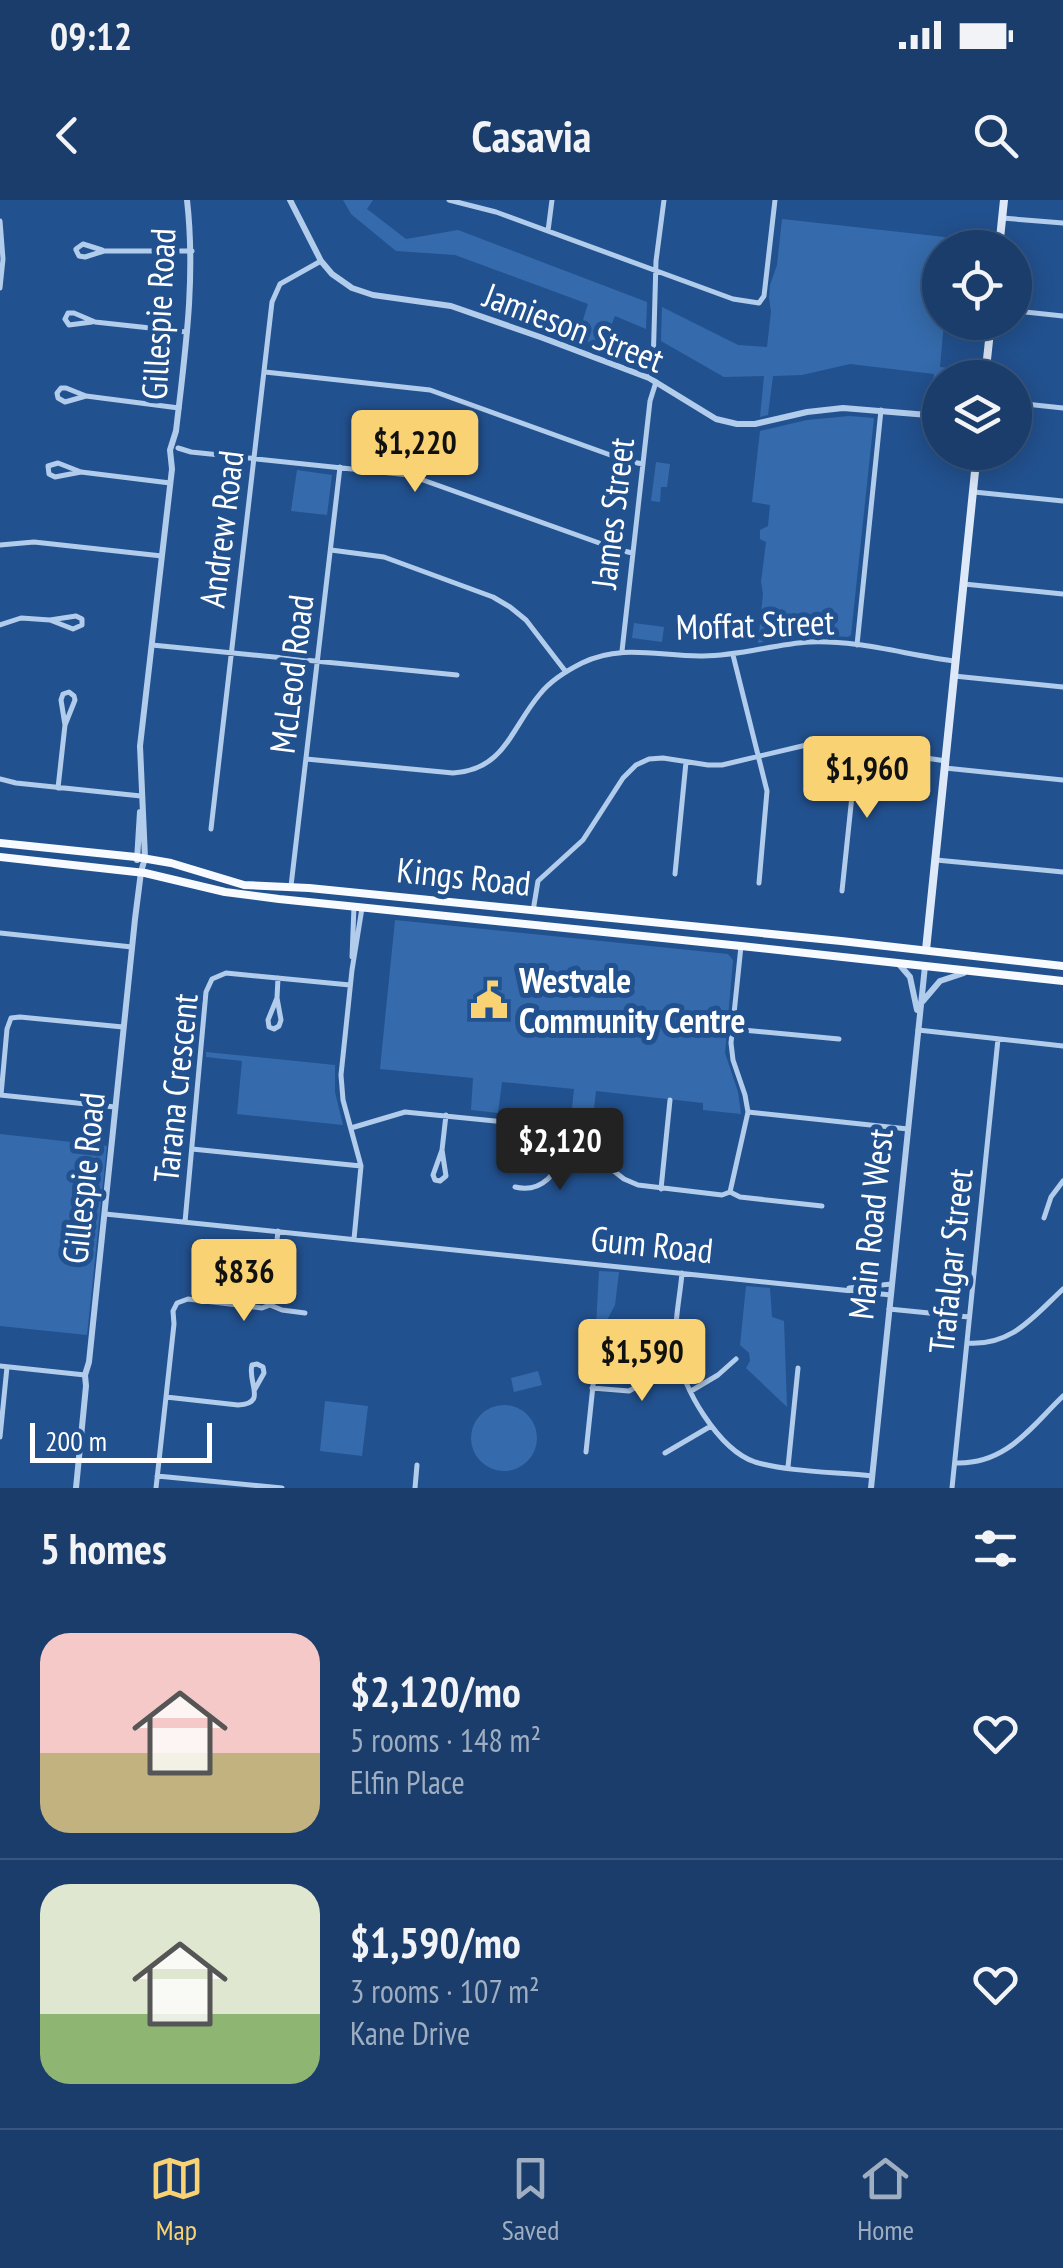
<!DOCTYPE html>
<html lang="en">
<head>
<meta charset="utf-8">
<style>
  :root { --surface:#1a3d6b; --page:#274873; --text:#f1f3f6; --muted:#9faec1; --line:#38567e; --accent:#f8d273 }
  body { margin:0; font-family:"PT Sans Narrow",sans-serif; background:var(--page); color:var(--text); height:100vh; display:flex; flex-direction:column; font-size:38px; white-space:nowrap }
  * { box-sizing:border-box; margin:0 }
  p { font-size:32px; color:var(--muted) }
  .icon { flex:none; width:55px; height:55px; fill:none; stroke:currentColor; stroke-width:2; stroke-linecap:round; stroke-linejoin:round }
  .map { position:relative; height:1288px; overflow:hidden }
  .panel { display:flex; flex-direction:column; background:var(--surface); flex:1 }
  .panel>* { flex:none }
  .fabs { position:absolute; left:922px; top:30px; display:grid; gap:20px }
  .fabs a { display:grid; place-items:center; width:110px; height:110px; border-radius:50%; background:var(--surface); box-shadow:0 5px 25px #0003,0 0 0 2px var(--line); font-size:50px }
  .scale { position:absolute; left:30px; bottom:25px; width:182px; box-sizing:border-box; padding-left:10px; border:5px solid #fff; border-top:0; font-size:28px; line-height:35px; white-space:nowrap; color:#fff; -webkit-text-stroke:8px #22518f; paint-order:stroke }
  .price { position:absolute; translate:-50% -85px; padding:0 22px; border-radius:10px; background:var(--accent); color:#111; font-size:32px; line-height:65px; filter:drop-shadow(0 2px 5px #0008) }
  .price::after { content:''; position:absolute; left:50%; top:60px; width:30px; height:22px; margin-left:-15px; background:inherit; clip-path:polygon(0 0,100% 0,50% 100%) }
  .price.on { background:#222; color:#fff }
  ul { padding:0; list-style:none }
  li { display:flex; align-items:center; gap:30px; height:250px; padding:0 40px }
  li+li { border-top:2px solid var(--line) }
  li span { display:grid; place-items:center; flex:none; width:280px; height:200px; border-radius:30px; color:#555 }
  li>.icon { margin-inline-start:auto }
  span .icon { width:120px; height:120px; fill:#fffc; stroke-width:1 }
  li b { font-size:42px }
  h2 { display:flex; justify-content:space-between; align-items:center; height:120px; padding:0 40px; font-size:42px }
  .status { display:flex; justify-content:space-between; align-items:center; height:70px; padding:0 50px; background:var(--surface); direction:ltr }
  .status svg { height:28px; fill:currentColor }
  header { display:flex; justify-content:space-between; align-items:center; height:130px; padding:0 40px; background:var(--surface); font-size:45px; font-weight:700 }
  .menu { display:flex; justify-content:space-around; align-items:center; height:140px; border-top:2px solid var(--line); background:var(--surface); font-size:28px; color:var(--muted) }
  .menu a { display:grid; justify-items:center; gap:5px }
  .menu .on { color:var(--accent) }
  .map>svg:first-child { display:block }
  .green { fill:#356bac }
  .lines { fill:none; stroke-linecap:round; stroke-linejoin:round }
  .minor { stroke:#b2ccec; stroke-width:5 }
  .tertiary { stroke:#b2ccec; stroke-width:6 }
  .secondary { stroke:#dde9f9; stroke-width:8 }
  .primary { stroke:#f7faff; stroke-width:8 }
  .labels { text-anchor:middle; dominant-baseline:central; stroke-width:10; stroke-linejoin:round; paint-order:stroke }
  .street-label { font-size:35px; fill:#fff; stroke:#22518f }
  .poi-label { font-size:35px; font-weight:bold; fill:#fff; stroke:#22518f; text-anchor:start }
</style>
</head>
<body>
<div class="status"><b>09:12</b><svg viewBox="0 0 49 12"><path d="M0 12V9h3v3zM5 12V6h3v6zM10 12V3h3v9zM15 12V0h3v12zM26 1h20v11H26zM47 4h2v5h-2z"/></svg></div>
<header><svg class="icon" aria-label="back" viewBox="0 0 24 24"><path d="M15 5l-7 7 7 7"/></svg>Casavia<svg class="icon" aria-label="search" viewBox="0 0 24 24"><circle cx="10" cy="10" r="6"/><path d="M15 15l6 6"/></svg></header>
<div class="map">
<svg width="1063" height="1288" viewBox="0 0 1063 1288">
  <rect width="100%" height="100%" fill="#22518f"/>
  <!-- green -->
  <path class="green" d="M343,0H373L367,9L406,39L458,30L647,102L646,129L615,116L603,146L577,139L588,104L455,55L396,51L351,14Z
    M782,19L990,42L989,47L940,48V122L944,123L940,167L976,171L975,177L940,178V210L930,209L934,174L850,164L802,175L773,176L768,215L760,217L764,176L724,177L661,141L662,107L738,145L767,147L771,112L769,98L770,85L777,65Z
    M849,216L874,218L851,435L848,437C817,434 788,436 758,443L763,394L761,382L766,342L760,339V330L768,326L770,305L752,302L760,231L807,220Z
    M656,262L670,264L667,287H661L660,302L651,301Z
    M297,270L332,275L327,315L291,311Z
    M634,423L664,427L662,442L632,438Z
    M395,720L728,754L733,760L725,853L738,892L741,914L703,910V903L596,891L590,943L570,928L574,889L502,882L498,913L471,910L473,878L380,869Z
    M206,852L335,865V892L343,925L237,914L242,861L206,857Z
    M0,934L107,946L87,1135L0,1126Z
    M599,1071L619,1072L615,1105L603,1128L596,1126Z
    M746,1086L770,1088L772,1117L784,1121L787,1207L746,1168L750,1161L749,1153L740,1145Z
    M538,1171L542,1185L514,1192L511,1178Z
    M325,1201L368,1206L362,1256L320,1251Z
    M471 1238a33 33 0 1 1 66 0a33 33 0 1 1-66 0Z"/>
  <g class="lines">
    <!-- minor -->
    <path class="minor" d="M449,0L496,12L733,99L759,103L764,96L775,0
      M1002,18L1063,23
      M0,21L3,59L0,88
      M548,31L552,0
      M76,49L83,44L102,50
      M76,50L79,56L85,57L104,51H192
      M1015,111L1063,116
      M65,119L68,113H74L95,122L187,132
      M65,119L69,125L92,122
      M265,172L430,190L627,261L643,264
      M649,178L653,167L656,61L664,0
      M86,196L65,202L58,198L57,193L61,188H66L86,196L179,208
      M1015,203L1063,208
      M178,248L191,252L409,275L616,349L632,353
      M81,272L55,277L49,274L48,266L58,263L81,272L170,283
      M974,292L1063,301
      M0,345L34,342L162,356
      M331,350L384,357L493,397L510,407L526,420L566,472
      M964,384L1063,394
      M0,425L21,418L50,420L76,416L82,419V425L73,429L50,420
      M152,445L457,475
      M857,445L881,210
      M622,451L650,201L656,182
      M733,455L767,591L759,683
      M954,476L1063,487
      M306,559L453,573C505,570 511,528 540,494C551,480 566,471 582,463C622,443 662,457 703,456C740,456 774,444 810,442C858,440 907,455 955,461
      M945,568L1063,580
      M0,579L16,583L141,596
      M58,588L65,525L61,500L63,494L69,492L74,496L75,500L65,525
      M211,629L272,102L280,84L321,61
      M936,660L1063,672
      M675,674L686,562
      M291,686L340,267
      M842,691L857,548
      M533,711L538,681L583,640L623,578L636,565L649,559L663,558L708,565H722L819,542L946,561
      M0,733L132,747
      M352,757L354,707
      M277,798L281,820L279,826L274,829L269,827L268,820L277,798L278,778
      M732,829L839,839
      M918,830L1063,846
      M0,895L115,907
      M1,895L7,829L11,818L20,817L123,827
      M748,912L908,929
      M351,928L405,912L546,926L574,940L624,979L638,985L722,995L730,992L740,997L822,1006
      M192,949L361,966
      M442,950L433,975L435,980L440,981L446,976L442,950L446,915
      M515,987C548,995 560,963 574,940
      M661,989L670,900
      M730,992L748,912L745,895L733,860L731,843L741,746
      M105,1014L891,1095
      M1044,1018L1051,997L1063,981
      M185,1022L206,792L212,779L226,773L350,785
      M354,1039L361,966L343,900L341,875L352,770L362,708
      M682,1073C680,1098 673,1125 677,1151C681,1187 719,1250 755,1262C788,1272 837,1272 872,1276
      M849,1088L892,1084
      M270,1105L278,1031
      M889,1109L969,1117
      M967,1143C1012,1146 1033,1117 1063,1089
      M0,1166L85,1175
      M592,1188L629,1191L677,1164
      M691,1191L718,1175L736,1159
      M166,1197L238,1205C268,1204 247,1182 252,1165L257,1164L263,1167L264,1173L255,1189
      M0,1237L7,1167
      M586,1252L598,1138
      M665,1253L711,1226
      M955,1263C1006,1265 1030,1228 1063,1196
      M788,1267L798,1168
      M157,1276L282,1288
      M156,1288L174,1124L173,1111L177,1103L188,1099L262,1108L270,1105L282,1110L305,1113
      M415,1288L417,1265
      M952,1288L998,839"/>
    <!-- tertiary -->
    <path class="tertiary" d="M290,0L321,61L332,74L352,88L373,95L451,106L543,138L649,178L716,219L737,224H755L807,212L843,208L940,216
      M137,660L140,612
      M898,763L910,777L917,810
      M923,801L940,781L964,773
      M76,1288L86,1186L85,1175L89,1162L135,719L141,672L145,658L140,546L172,269L170,250L176,231C185,153 196,79 187,0
      M871,1288L925,766"/>
    <!-- secondary -->
    <path class="secondary" d="M999,48L1004,0
      M985,178L991,122
      M926,750L977,252"/>
    <!-- primary -->
    <path class="primary" d="M0,643L136,657L171,663L244,685L309,688L841,741L1063,766
      M0,657L145,673L225,692L279,699L741,746L1063,781"/>
  </g>
  <!-- icons -->
  <defs>
    <g id="civic-bare" transform="scale(3)"><path d="M-.6-6.5H3V-4.5H.6V-3L4-1V1h2V6H-6V1h2V-1L-.6-3ZM-1.2 2.5V6h2.4V2.5Z" fill="#f8d273" stroke="#22518f" stroke-width="2.5" paint-order="stroke"/></g>
  </defs>
  <g fill-rule="evenodd">
    <use href="#civic-bare" x="489" y="800"/>
  </g>
  <g class="labels">
    <!-- street labels -->
    <g class="street-label">
      <text transform="translate(158 114) rotate(-87)">Gillespie Road</text>
      <text transform="translate(574 127) rotate(21)">Jamieson Street</text>
      <text transform="translate(612 313) rotate(-83)">James Street</text>
      <text transform="translate(221 329) rotate(-83)">Andrew Road</text>
      <text transform="translate(755 424) rotate(-2)">Moffat Street</text>
      <text transform="translate(291 474) rotate(-83)">McLeod Road</text>
      <text transform="translate(464 676) rotate(6)">Kings Road</text>
      <text transform="translate(175 888) rotate(-84)">Tarana Crescent</text>
      <text transform="translate(83 978) rotate(-84)">Gillespie Road</text>
      <text transform="translate(870 1024) rotate(-84)">Main Road West</text>
      <text transform="translate(652 1044) rotate(6)">Gum Road</text>
      <text transform="translate(950 1061) rotate(-84)">Trafalgar Street</text>
    </g>
    <!-- poi labels -->
    <g class="poi-label">
      <text x="519" y="780">Westvale<tspan x="519" dy="40">Community Centre</tspan></text>
    </g>
  </g>
</svg>
<div class="fabs">
<a><svg class="icon" aria-label="locate" viewBox="0 0 24 24"><circle cx="12" cy="12" r="6"/><path d="M12 2v4M12 18v4M2 12h4M18 12h4"/></svg></a>
<a><svg class="icon" aria-label="layers" viewBox="0 0 24 24"><path d="M12 4l9 5-9 5-9-5zM3 14l9 5 9-5"/></svg></a>
</div>
<div class="scale">200 m</div>
<b class="price" style="left:415px;top:295px">$1,220</b>
<b class="price" style="left:867px;top:621px">$1,960</b>
<b class="price on" style="left:560px;top:993px">$2,120</b>
<b class="price" style="left:244px;top:1124px">$836</b>
<b class="price" style="left:642px;top:1204px">$1,590</b>
</div>
<section class="panel">
<h2>5 homes<svg class="icon" aria-label="filters" viewBox="0 0 24 24"><path d="M4 7h16M4 17h16"/><circle cx="9" cy="7" r="2"/><circle cx="15" cy="17" r="2"/></svg></h2>
<ul>
<li><span style="background:linear-gradient(#f6c9c9 60%,#c2b280 0)"><svg class="icon" aria-label="home" viewBox="0 0 24 24"><path d="M3 11l9-7 9 7M6 9v11h12V9"/></svg></span><div><b>$2,120/mo</b><p>5 rooms · 148 m²</p><p>Elfin Place</p></div><svg class="icon" aria-label="heart" viewBox="0 0 24 24"><path d="M12 20l-8-8c-3-5 5-10 8-4 3-6 11-1 8 4z"/></svg></li>
<li><span style="background:linear-gradient(#dfe7d0 65%,#8fb573 0)"><svg class="icon" aria-label="home" viewBox="0 0 24 24"><path d="M3 11l9-7 9 7M6 9v11h12V9"/></svg></span><div><b>$1,590/mo</b><p>3 rooms · 107 m²</p><p>Kane Drive</p></div><svg class="icon" aria-label="heart" viewBox="0 0 24 24"><path d="M12 20l-8-8c-3-5 5-10 8-4 3-6 11-1 8 4z"/></svg></li>
</ul>
</section>
<nav class="menu">
<a class="on"><svg class="icon" aria-label="map" viewBox="0 0 24 24"><path d="M3 6l6-2 6 2 6-2v14l-6 2-6-2-6 2zM9 4v14M15 6v14"/></svg>Map</a>
<a><svg class="icon" aria-label="saved" viewBox="0 0 24 24"><path d="M7 4h10v16l-5-4-5 4z"/></svg>Saved</a>
<a><svg class="icon" aria-label="home" viewBox="0 0 24 24"><path d="M3 11l9-7 9 7M6 9v11h12V9"/></svg>Home</a>
</nav>
</body>
</html>
